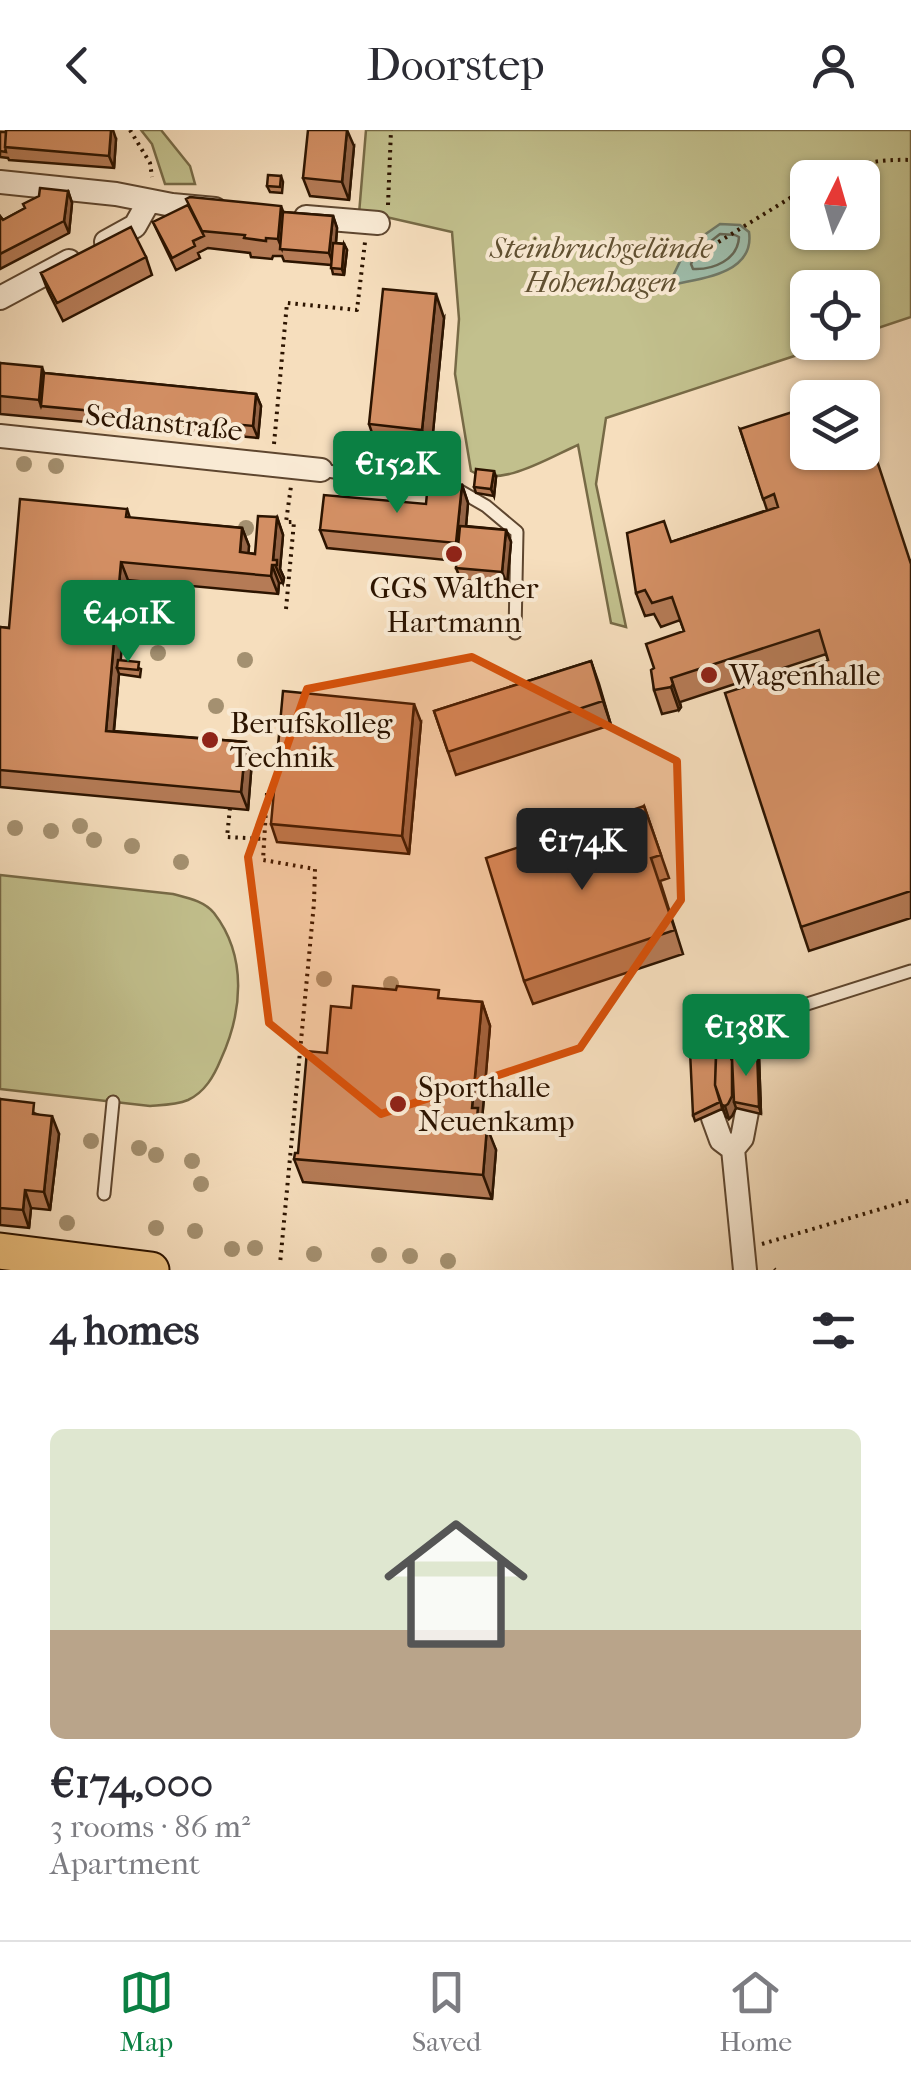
<!DOCTYPE html>
<html lang="en">
<head>
<meta charset="utf-8">
<style>
  :root { --surface:#fff; --page:#f7f7f7; --text:#2b2b33; --muted:#7c7c81; --line:#e1e1e2; --accent:#0b8043 }
  body { margin:0; font-family:"IM FELL French Canon",serif; background:var(--page); color:var(--text); height:100vh; display:flex; flex-direction:column; font-size:38px; white-space:nowrap }
  * { box-sizing:border-box; margin:0 }
  p { font-size:32px; color:var(--muted) }
  .icon { flex:none; width:55px; height:55px; fill:none; stroke:currentColor; stroke-width:2; stroke-linecap:round; stroke-linejoin:round }
  .map { position:relative; height:1140px; overflow:hidden }
  .panel { display:flex; flex-direction:column; background:var(--surface); flex:1 }
  .panel>* { flex:none }
  .needle { width:65px; rotate:5deg }
  .fabs { position:absolute; left:790px; top:30px; display:grid; gap:20px }
  .fabs a { display:grid; place-items:center; width:90px; height:90px; border-radius:15px; background:var(--surface); box-shadow:0 2px 8px #0004; font-size:50px }
  .price { position:absolute; translate:-50% -85px; padding:0 22px; border-radius:10px; background:var(--accent); color:#fff; font-size:32px; line-height:65px; filter:drop-shadow(0 2px 5px #0008) }
  .price::after { content:''; position:absolute; left:50%; top:60px; width:30px; height:22px; margin-left:-15px; background:inherit; clip-path:polygon(0 0,100% 0,50% 100%) }
  .price.active { background:#222; color:#fff }
  ul { padding:0; list-style:none }
  li { display:grid; align-content:center; gap:20px; height:530px; padding:0 50px }
  li span { display:grid; place-items:center; height:310px; border-radius:15px; color:#555 }
  li>.icon { margin-inline-start:auto }
  span .icon { width:180px; height:180px; fill:#fffc; stroke-width:1 }
  li b { font-size:42px }
  h2 { display:flex; justify-content:space-between; align-items:center; height:120px; padding:0 50px; font-size:42px }
  header { display:flex; justify-content:space-between; align-items:center; height:130px; padding:0 50px; background:var(--surface); font-size:45px; font-weight:600 }
  .dock { display:flex; justify-content:space-around; align-items:center; height:140px; border-top:2px solid var(--line); background:var(--surface); font-size:28px; color:var(--muted) }
  .dock a { display:grid; justify-items:center; gap:5px }
  .dock .active { color:var(--accent) }
  .map>svg:first-child { display:block }
  .green { fill:#c2c08d; stroke:#776a46; stroke-width:2.5; fill-rule:evenodd }
  .water { fill:#9ebdab; stroke:#707967; stroke-width:2.5 }
  .lines { fill:none; stroke-linecap:round; stroke-linejoin:round }
  .shore { stroke:#656856; stroke-width:2.5 }
  .service-casing { stroke:#5e462f; stroke-width:15 }
  .minor-casing { stroke:#5e462f; stroke-width:26 }
  .primary-casing { stroke:#2c1400; stroke-width:39 }
  .path { stroke:#2c1400; stroke-width:4; stroke-dasharray:2.5 5; stroke-linecap:butt }
  .service { stroke:#f9ead4; stroke-width:11 }
  .minor { stroke:#f9ead4; stroke-width:22 }
  .primary { stroke:#ebbf7e; stroke-width:35 }
  .tree { fill:#a49070 }
  .wall { fill:#b57b56; stroke:#2c1400; stroke-width:2.5 }
  .shaded-wall { fill:#946446; stroke:#2c1400; stroke-width:2.5 }
  .building { fill:#d38f64; stroke:#2c1400; stroke-width:2.5 }
  .marked { fill:#d5520b; fill-opacity:0.2; stroke:#d5520b; stroke-width:8; stroke-linejoin:round }
  .poi-dot { fill:#8f2418; stroke:#f9ead4; stroke-width:4 }
  .labels { text-anchor:middle; dominant-baseline:central; stroke-width:8; stroke-linejoin:round; paint-order:stroke }
  .park-label { font-size:30px; font-style:italic; fill:#605031; stroke:#f9ead4 }
  .street-label { font-size:30px; fill:#2c1400; stroke:#f9ead4 }
  .poi-label { font-size:30px; fill:#2c1400; stroke:#f9ead4; text-anchor:start }
</style>
</head>
<body>
<header><svg class="icon" aria-label="back" viewBox="0 0 24 24"><path d="M15 5l-7 7 7 7"/></svg>Doorstep<svg class="icon" aria-label="person" viewBox="0 0 24 24"><circle cx="12" cy="8" r="4"/><path d="M4 21q1-7 8-7t8 7"/></svg></header>
<div class="map">
<svg width="911" height="1140" viewBox="0 0 911 1140">
  <rect width="100%" height="100%" fill="#f6debd"/>
  <filter id="stains"><feTurbulence type="fractalNoise" baseFrequency=".002" numOctaves="4"/><feColorMatrix values="0 0 0 0 .2 0 0 0 0 .09 0 0 0 0 .02 0 0 0 .5 -.17"/></filter>
  <radialGradient id="worn" r=".72"><stop offset=".6" stop-color="#630" stop-opacity="0"/><stop offset="1" stop-color="#630" stop-opacity=".3"/></radialGradient>
  <!-- green -->
  <path class="green" d="M141,0H161L190,36L195,54H165L152,14Z
    M366,0H911V187L863,203L862,158H808V212L834,213L606,288L596,354L626,497L611,493L578,315C550,327 500,359 471,341L455,244L459,189L452,102L386,87L359,84ZM808,48H862V102H808Z
    M0,745L173,764C188,768 204,771 214,783C248,827 242,883 221,929C214,946 205,962 188,970C176,975 163,975 150,976L0,959Z"/>
  <!-- water -->
  <path class="water" d="M720,94L740,95L749,102C755,142 704,149 675,154L671,150L687,117Z"/>
  <g class="lines">
    <!-- shore -->
    <path class="shore" d="M720,104L735,105L739,107C738,130 713,140 693,139L691,134L696,123Z"/>
    <!-- service casing -->
    <g class="service-casing">
      <path id="service" d="M321,340L460,361L486,376L517,402L515,503
        M741,895L746,910L750,935
        M704,939C705,906 710,901 741,895L911,841
        M104,1064L113,972"/>
    </g>
    <!-- minor casing -->
    <g class="minor-casing">
      <path id="minor" d="M0,52L116,64L172,75L215,79
        M306,87L378,93
        M106,112L135,96L149,71
        M0,168L69,131
        M0,306L321,340
        M713,988L721,1010L733,1019L742,1008L749,971
        M733,1019L745,1140"/>
    </g>
    <!-- primary casing -->
    <g class="primary-casing">
      <path id="primary" d="M0,1121L151,1140"/>
    </g>
    <!-- path -->
    <path class="path" d="M130,0L150,33L152,47
      M826,48C854,33 880,29 911,30
      M388,75L391,0
      M712,116L808,57
      M274,314L287,173L357,180L365,112
      M286,479L294,392H286L291,356
      M267,663L263,730L315,739L314,773L280,1134
      M230,678L227,707L264,709
      M762,1114L911,1070
      M774,1139L775,1140"/>
    <!-- service -->
    <use href="#service" class="service"/>
    <!-- minor -->
    <use href="#minor" class="minor"/>
    <!-- primary -->
    <use href="#primary" class="primary"/>
  </g>
  <!-- trees -->
  <g class="tree">
    <circle cx="24" cy="334" r="8"/>
    <circle cx="56" cy="336" r="8"/>
    <circle cx="246" cy="398" r="8"/>
    <circle cx="162" cy="506" r="8"/>
    <circle cx="158" cy="523" r="8"/>
    <circle cx="245" cy="530" r="8"/>
    <circle cx="216" cy="576" r="8"/>
    <circle cx="80" cy="696" r="8"/>
    <circle cx="15" cy="698" r="8"/>
    <circle cx="51" cy="701" r="8"/>
    <circle cx="94" cy="710" r="8"/>
    <circle cx="132" cy="716" r="8"/>
    <circle cx="181" cy="732" r="8"/>
    <circle cx="324" cy="849" r="8"/>
    <circle cx="391" cy="854" r="8"/>
    <circle cx="91" cy="1011" r="8"/>
    <circle cx="139" cy="1018" r="8"/>
    <circle cx="156" cy="1025" r="8"/>
    <circle cx="192" cy="1031" r="8"/>
    <circle cx="201" cy="1054" r="8"/>
    <circle cx="67" cy="1093" r="8"/>
    <circle cx="156" cy="1098" r="8"/>
    <circle cx="195" cy="1101" r="8"/>
    <circle cx="255" cy="1118" r="8"/>
    <circle cx="232" cy="1119" r="8"/>
    <circle cx="314" cy="1124" r="8"/>
    <circle cx="379" cy="1125" r="8"/>
    <circle cx="410" cy="1126" r="8"/>
    <circle cx="448" cy="1131" r="8"/>
  </g>
  <!-- wall -->
  <path class="wall" d="M0,2L116,9L114,38L9,30L8,28L0,27Z
    M354,16L349,70L310,66L303,48Z
    M281,46L283,52L282,63L270,62L267,56Z
    M68,61L72,73L69,103L0,139V86L3,90L24,79Z
    M283,82L333,86L337,98L336,113L344,114L347,120L344,145L333,144L331,135L284,131L282,126H273L272,129L251,127L250,123L208,118L198,123L200,128L176,140L153,92Z
    M146,127L152,145L63,191L48,161L41,143Z
    M444,188L431,323L377,318L369,294Z
    M0,233L44,243L256,264L261,276L258,308L0,284Z
    M740,299L911,431V788L809,821L801,797L828,530L826,524L680,572L681,577L679,580L662,584L654,560V538L684,501L680,490L661,497L654,484L645,486L636,463L671,412L767,380Z
    M496,347L494,366L476,363L474,357Z
    M462,355L468,373L466,396L506,400L511,412L507,454L461,450L456,438L457,431L327,418L320,400L426,374Z
    M127,379L130,388L242,398L249,416L248,423L255,424L277,387L283,405L280,439L284,448L283,453H279L278,464L128,450L120,531L141,539L140,547L119,544L114,601L246,612L252,630L248,680L0,657V497L9,498Z
    M591,531L611,595L456,645L434,581Z
    M421,592L409,724L277,712L271,694Z
    M644,676L669,748L660,751L683,824L533,874L524,851Z
    M442,869L482,872L490,896L482,990L496,1020L492,1069L303,1052L294,1029L298,1023L327,923L351,878Z
    M757,920L759,927L761,984L736,978L732,986L729,989L726,987L720,969L722,979L695,991L693,985L716,928L732,931Z
    M0,969L39,985L59,1004L50,1080L31,1078L29,1098L0,1095Z"/>
  <!-- shaded-wall -->
  <path class="shaded-wall" d="M111,0H113L116,9L114,38L109,26Z
    M347,0L354,16L349,70L342,52Z
    M68,61L72,73L69,103L64,91Z
    M281,76L288,94L282,119L278,109Z
    M333,86L337,98L334,136L329,123Z
    M344,114L347,120L344,145L342,139Z
    M436,164L444,188L431,323L422,300Z
    M42,237L48,255L41,276L39,270Z
    M256,264L261,276L258,308L253,296Z
    M494,341L496,347L494,366L491,359Z
    M462,355L468,373L463,431L456,413Z
    M277,387L283,405L280,439L284,448L283,453L273,430Z
    M242,398L249,416L247,441L240,422Z
    M506,400L511,412L507,454L502,442Z
    M121,432L128,450L120,538H117L119,544L112,619L106,601Z
    M272,435L279,453L278,464L271,446Z
    M591,531L599,554L611,595L603,571Z
    M671,548L681,577L679,580L671,557Z
    M414,574L421,592L409,724L402,706Z
    M246,612L252,630L248,680L241,662Z
    M482,872L490,896L482,990L486,1002L476,996L472,978Z
    M757,920L759,927L761,984L759,977Z
    M732,931L736,944L734,972L736,978L732,986L729,989L725,976Z
    M52,986L59,1004L50,1080L44,1062Z
    M487,997L496,1020L492,1069L483,1045Z
    M25,1060L31,1078L29,1098L23,1080Z"/>
  <!-- building -->
  <path class="building" d="M6,0H111L109,26L5,17Z
    M308,0H347L342,52L303,48Z
    M0,2H6L5,17L6,22L0,21Z
    M268,45L281,46L280,57L267,56Z
    M40,58L68,61L64,91L0,124V86L3,90L25,78L23,74L39,66Z
    M190,67L281,76L278,109L266,108V111L244,108L245,105L202,101L186,69Z
    M188,75L204,106L193,111L195,116L172,128L153,92Z
    M283,82L333,86L329,123L280,119Z
    M131,97L146,127L57,173L41,143Z
    M333,113L344,114L342,139L331,138Z
    M383,159L436,164L422,300L369,294Z
    M0,233L42,237L39,270L0,266Z
    M44,243L256,264L253,296L41,276Z
    M855,262L857,268H838Z
    M808,277V322H862V285L911,434V761L801,797L725,563L828,530L819,500L671,548L673,554L671,557L654,560L651,540L654,538L646,514L684,501L672,467L652,473L645,460L636,463L627,403L664,391L671,412L778,377L774,364L763,369L740,299Z
    M476,339L494,341L491,359L474,357Z
    M428,352L462,355L456,413L320,400L324,365L426,374Z
    M20,369L127,379L126,387L242,398L240,422L255,424L258,386L277,387L273,430H277V435H272L271,446L121,432L106,601L246,612L241,662L0,640V497L9,498Z
    M460,396L506,400L502,442L456,438Z
    M118,530L139,532L138,540L117,538Z
    M591,531L603,571L448,622L434,581Z
    M283,561L414,574L402,706L271,694Z
    M644,676L661,725L651,728L675,800L524,851L486,728Z
    M353,856L396,860L397,856L439,860L438,868L482,872L472,978H478L476,996L487,997L483,1045L294,1029L295,1023H298L307,921L327,923L331,876L351,878Z
    M722,912L726,915L732,931V966L728,974L725,976L722,975L715,955L716,922Z
    M757,920L759,977L734,972L732,928Z
    M690,921L716,928L715,955L720,972L693,985Z
    M0,969L34,973L33,984L52,986L44,1062L25,1060L23,1080L0,1078Z"/>
  <!-- marked area -->
  <path class="marked" d="M472,527L677,631L681,770L580,918L381,984L269,893L248,727L307,559Z"/>
  <!-- markers -->
  <g class="poi-dot">
    <circle cx="454" cy="424" r="10"/>
    <circle cx="709" cy="545" r="10"/>
    <circle cx="210" cy="610" r="10"/>
    <circle cx="398" cy="974" r="10"/>
  </g>
  <g class="labels">
    <!-- park labels -->
    <g class="park-label">
      <text x="601" y="118">Steinbruchgelände<tspan x="601" dy="34">Hohenhagen</tspan></text>
    </g>
    <!-- street labels -->
    <g class="street-label">
      <text transform="translate(164 293) rotate(6)">Sedanstraße</text>
    </g>
    <!-- poi labels -->
    <g class="poi-label">
      <text x="454" y="458" text-anchor="middle">GGS Walther<tspan x="454" dy="34">Hartmann</tspan></text>
      <text x="729" y="545">Wagenhalle</text>
      <text x="230" y="593">Berufskolleg<tspan x="230" dy="34">Technik</tspan></text>
      <text x="418" y="957">Sporthalle<tspan x="418" dy="34">Neuenkamp</tspan></text>
    </g>
  </g>
  <rect width="100%" height="100%" filter="url(#stains)"/>
  <rect width="100%" height="100%" fill="url(#worn)"/>
</svg>
<div class="fabs">
<a><svg class="needle" viewBox="-14 -14 28 28"><path d="M0-13l5 13h-10z" fill="#e53935"/><path d="M0 13l5-13h-10z" fill="#7c7c81"/></svg></a>
<a><svg class="icon" aria-label="locate" viewBox="0 0 24 24"><circle cx="12" cy="12" r="6"/><path d="M12 2v4M12 18v4M2 12h4M18 12h4"/></svg></a>
<a><svg class="icon" aria-label="layers" viewBox="0 0 24 24"><path d="M12 4l9 5-9 5-9-5zM3 14l9 5 9-5"/></svg></a>
</div>
<b class="price" style="left:397px;top:386px">€152K</b>
<b class="price" style="left:128px;top:535px">€401K</b>
<b class="price active" style="left:582px;top:763px">€174K</b>
<b class="price" style="left:746px;top:949px">€138K</b>
</div>
<section class="panel">
<h2>4 homes<svg class="icon" aria-label="filters" viewBox="0 0 24 24"><path d="M4 7h16M4 17h16"/><circle cx="9" cy="7" r="2"/><circle cx="15" cy="17" r="2"/></svg></h2>
<ul>
<li><span style="background:linear-gradient(#dfe7d0 65%,#b9a48a 0)"><svg class="icon" aria-label="home" viewBox="0 0 24 24"><path d="M3 11l9-7 9 7M6 9v11h12V9"/></svg></span><div><b>€174,000</b><p>3 rooms · 86 m²</p><p>Apartment</p></div></li>
</ul>
</section>
<nav class="dock">
<a class="active"><svg class="icon" aria-label="map" viewBox="0 0 24 24"><path d="M3 6l6-2 6 2 6-2v14l-6 2-6-2-6 2zM9 4v14M15 6v14"/></svg>Map</a>
<a><svg class="icon" aria-label="saved" viewBox="0 0 24 24"><path d="M7 4h10v16l-5-4-5 4z"/></svg>Saved</a>
<a><svg class="icon" aria-label="home" viewBox="0 0 24 24"><path d="M3 11l9-7 9 7M6 9v11h12V9"/></svg>Home</a>
</nav>
</body>
</html>
